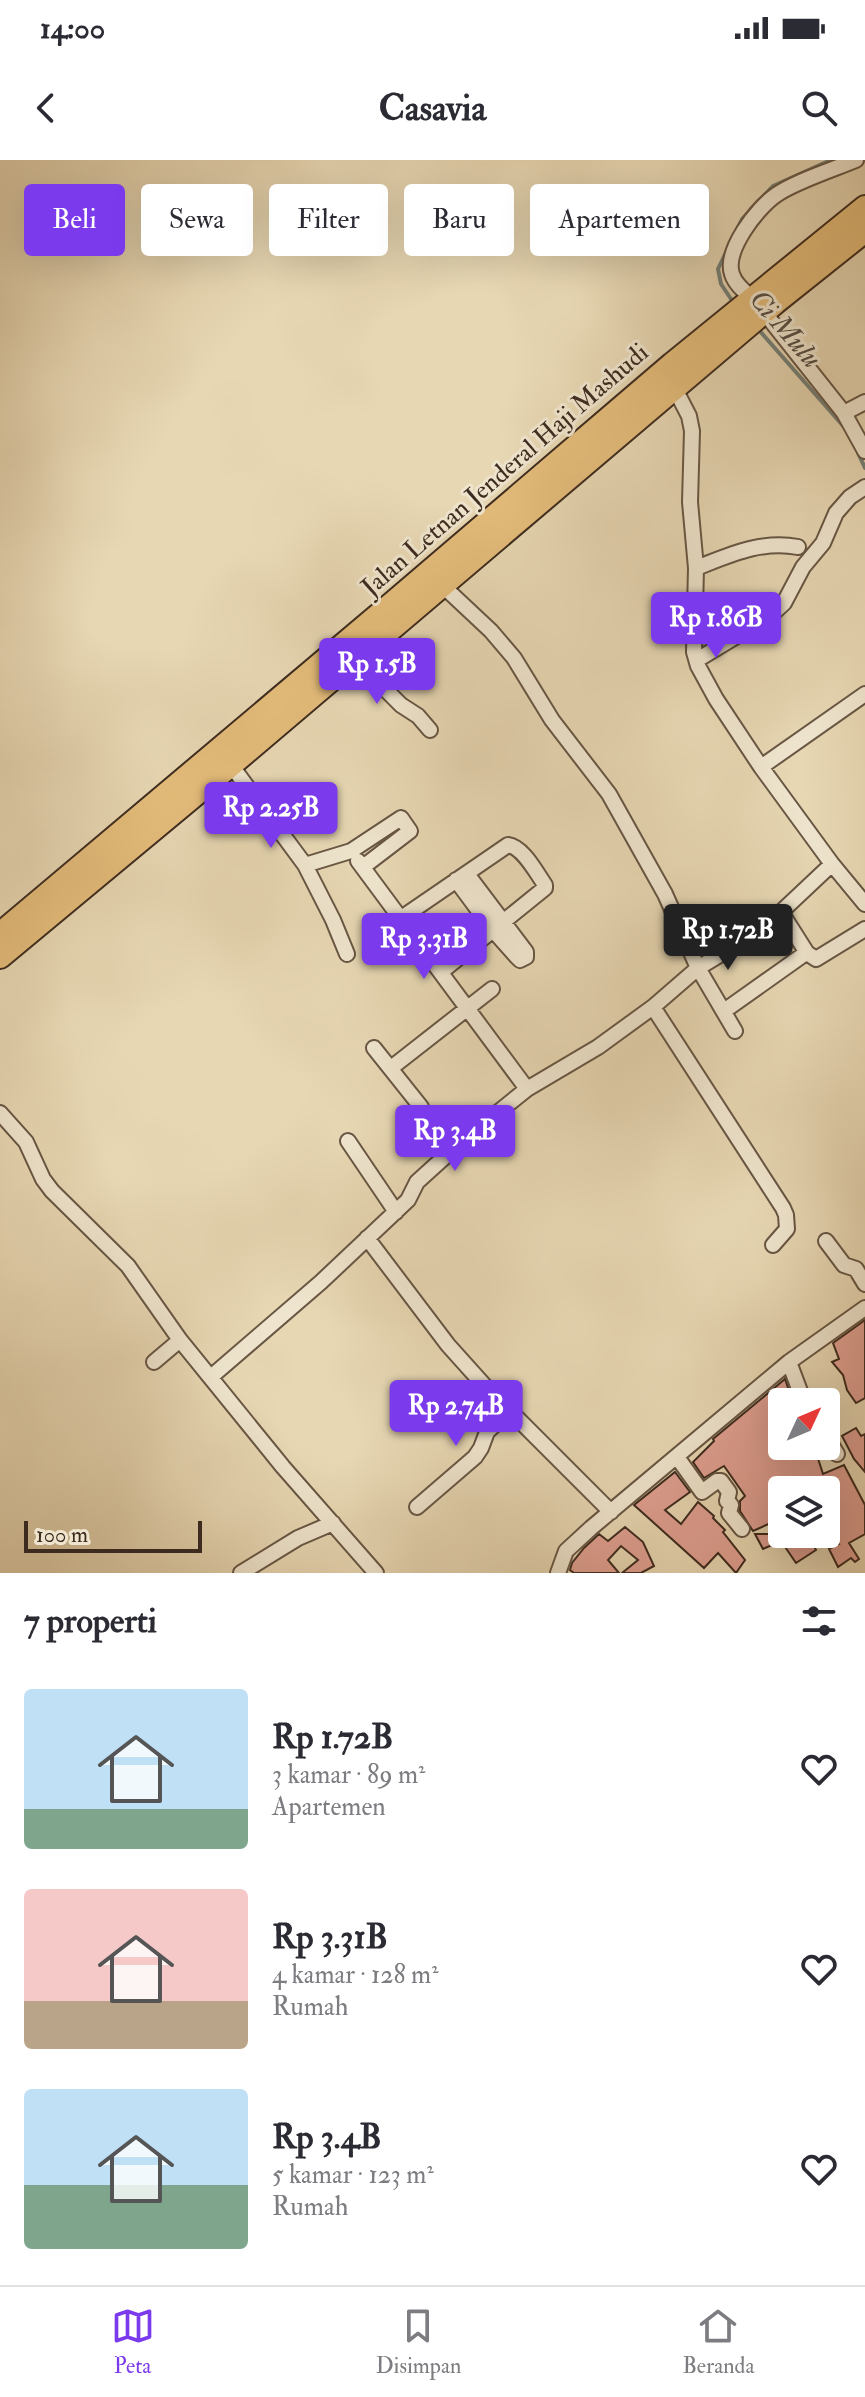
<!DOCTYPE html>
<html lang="id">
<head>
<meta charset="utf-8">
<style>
  :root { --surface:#fff; --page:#f2f2f3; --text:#2b2b33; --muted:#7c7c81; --line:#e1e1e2; --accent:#7c3aed }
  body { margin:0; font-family:"IM FELL Double Pica",serif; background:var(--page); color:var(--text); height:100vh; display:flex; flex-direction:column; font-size:30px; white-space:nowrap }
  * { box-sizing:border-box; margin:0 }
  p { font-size:26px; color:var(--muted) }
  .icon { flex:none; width:44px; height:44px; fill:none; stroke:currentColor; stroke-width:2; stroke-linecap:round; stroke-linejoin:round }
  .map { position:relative; height:1413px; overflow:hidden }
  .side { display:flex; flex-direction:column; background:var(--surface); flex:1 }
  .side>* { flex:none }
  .top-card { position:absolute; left:24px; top:24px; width:818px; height:72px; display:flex; gap:16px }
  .needle { width:52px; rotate:46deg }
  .buttons { position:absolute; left:768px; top:1228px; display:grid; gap:16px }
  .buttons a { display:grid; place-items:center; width:72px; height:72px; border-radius:8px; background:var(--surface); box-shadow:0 8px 32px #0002; font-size:40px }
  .scale { position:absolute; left:24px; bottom:20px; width:178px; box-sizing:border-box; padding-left:8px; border:4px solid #3d2b1f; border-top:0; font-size:22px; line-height:28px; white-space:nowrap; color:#3d2b1f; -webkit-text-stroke:6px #efe5ce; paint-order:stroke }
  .price { position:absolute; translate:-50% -68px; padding:0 18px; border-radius:8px; background:var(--accent); color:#fff; font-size:26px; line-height:52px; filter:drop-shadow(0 2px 4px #0008) }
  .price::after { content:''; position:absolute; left:50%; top:48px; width:24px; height:18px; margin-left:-12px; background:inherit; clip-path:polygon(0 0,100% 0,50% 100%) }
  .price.active { background:#222; color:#fff }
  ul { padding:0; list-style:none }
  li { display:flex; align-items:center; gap:24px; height:200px; padding:0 24px }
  li span { display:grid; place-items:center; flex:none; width:224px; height:160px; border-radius:8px; color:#555 }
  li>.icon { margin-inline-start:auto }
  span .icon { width:96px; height:96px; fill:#fffc; stroke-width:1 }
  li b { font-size:34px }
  h2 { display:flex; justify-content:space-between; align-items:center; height:96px; padding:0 24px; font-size:34px }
  .chip { padding:0 28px; border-radius:8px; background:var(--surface); box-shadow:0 8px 32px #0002; font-size:28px; line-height:72px }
  .chip.active { background:var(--accent); color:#fff }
  .status { display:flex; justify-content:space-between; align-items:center; height:56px; padding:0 40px; background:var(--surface); direction:ltr }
  .status svg { height:22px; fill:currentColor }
  header { display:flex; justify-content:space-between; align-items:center; height:104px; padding:0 24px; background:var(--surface); font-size:36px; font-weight:700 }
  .menu { display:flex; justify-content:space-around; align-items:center; height:112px; border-top:2px solid var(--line); background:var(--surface); font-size:22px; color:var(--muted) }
  .menu a { display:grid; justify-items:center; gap:4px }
  .menu .active { color:var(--accent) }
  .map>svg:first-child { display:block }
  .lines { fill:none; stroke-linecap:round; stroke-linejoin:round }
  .stream { stroke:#748078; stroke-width:4 }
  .building { fill:#e0a092; stroke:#3d2b1f; stroke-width:2 }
  .minor-casing { stroke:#685644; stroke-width:18 }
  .primary-casing { stroke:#3d2b1f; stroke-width:26 }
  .minor { stroke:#efe5ce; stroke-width:14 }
  .primary { stroke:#e4bc7a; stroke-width:22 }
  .labels { text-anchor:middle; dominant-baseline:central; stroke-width:6; stroke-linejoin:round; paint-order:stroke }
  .street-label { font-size:26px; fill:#3d2b1f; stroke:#efe5ce }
  .water-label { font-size:28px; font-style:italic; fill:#544e44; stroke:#efe5ce }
</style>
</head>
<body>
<div class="status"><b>14:00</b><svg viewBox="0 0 49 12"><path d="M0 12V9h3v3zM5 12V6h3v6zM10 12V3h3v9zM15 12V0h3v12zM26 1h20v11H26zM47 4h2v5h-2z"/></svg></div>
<header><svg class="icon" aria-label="back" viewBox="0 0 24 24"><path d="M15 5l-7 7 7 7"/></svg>Casavia<svg class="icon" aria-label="search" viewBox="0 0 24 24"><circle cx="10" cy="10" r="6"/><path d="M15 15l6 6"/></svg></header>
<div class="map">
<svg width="865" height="1413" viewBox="0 0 865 1413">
  <rect width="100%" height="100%" fill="#e7d7b3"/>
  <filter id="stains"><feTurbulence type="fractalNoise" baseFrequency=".0025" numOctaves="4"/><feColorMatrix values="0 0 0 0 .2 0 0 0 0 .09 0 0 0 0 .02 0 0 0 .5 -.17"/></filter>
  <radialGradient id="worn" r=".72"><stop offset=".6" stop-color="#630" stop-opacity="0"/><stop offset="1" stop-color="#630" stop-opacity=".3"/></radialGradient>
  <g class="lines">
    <!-- stream -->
    <path class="stream" d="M733,142L721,124L718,109L742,59L773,26L831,0
      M758,169L845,268
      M858,293L865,308"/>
  </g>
  <!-- building -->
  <path class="building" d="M865,1160V1238L856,1243L847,1230L843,1215L832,1202L839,1199L833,1183Z
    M785,1219L793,1242H782V1286H814L823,1314L844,1305L865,1345V1374L849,1383L859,1399L855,1402L851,1398L838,1407L829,1389L839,1384L826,1369V1330H782V1335L778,1337L782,1343V1358L753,1371L740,1351V1341L745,1336L724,1306L704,1318L693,1302L714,1281L713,1279Z
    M856,1268L861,1276L865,1274V1312L854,1299L842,1276Z
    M675,1312L690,1332L665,1350L681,1364L698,1342L714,1356L713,1358L725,1370L723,1372L745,1400L736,1413L718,1393L704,1408L634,1345Z
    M625,1367L643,1382L654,1406L641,1413H622L638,1400L621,1386L608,1400L619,1413H574L570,1410L572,1403L584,1388L599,1374L608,1381Z
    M755,1374H807L816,1390L796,1403L781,1381L763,1389Z"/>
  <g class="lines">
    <!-- minor casing -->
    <g class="minor-casing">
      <path id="minor" d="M752,138C744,131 735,124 732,114C724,91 757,48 776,35C794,22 834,9 856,0
        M764,152L844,253L865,291
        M675,229L689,256L692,271L690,342L696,408L694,492L698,506L716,539L761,607L832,704L865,744
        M844,253L865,242
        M696,408C730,395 761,380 798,387
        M443,426L491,471L514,498L552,560L609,634L665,734L698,808L735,871
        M356,500L373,523L386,530L401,545L418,556L430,570
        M697,500L770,456L784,443L803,407L823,383L836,353L850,337L865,327
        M231,605L305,705L351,691L401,658L410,671L363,707
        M761,607L865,534
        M358,701L527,929
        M305,705L333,760L347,794
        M456,720L493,770L517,797L520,800L526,797V792L467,714
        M781,752L807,793
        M400,759L508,685C523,687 536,712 545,725V728L441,812
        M653,847L783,1048L786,1055L787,1069L773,1085
        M724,851L803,795L807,793L816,799L865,769
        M374,888L421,947
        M391,908L492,829
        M0,953L26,982L43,1019L52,1031L128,1106L180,1180L283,1307L376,1413
        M348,981L396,1052
        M367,1078L448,1185L483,1224L611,1352
        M826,1081L844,1105L856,1109L865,1124
        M154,1202L180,1180
        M789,1202L804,1242
        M212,1216L321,1122L408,1040L417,1022L460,983L527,929L598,887L653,847L698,808L739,783L781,752L832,704
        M826,1276L837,1294
        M677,1297L702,1332L717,1321H721L729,1332L727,1341L731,1345L729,1353L742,1369
        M417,1347L475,1297L481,1288L487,1272L510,1250
        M241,1413L298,1378L333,1363
        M558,1413L566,1391L591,1368L789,1202L865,1148"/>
    </g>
    <!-- primary casing -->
    <g class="primary-casing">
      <path id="primary" d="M0,774L395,441L672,204L865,47
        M0,797L231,605L776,142L865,71"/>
    </g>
    <!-- minor -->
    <use href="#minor" class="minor"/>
    <!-- primary -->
    <use href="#primary" class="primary"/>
  </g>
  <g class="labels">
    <!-- street labels -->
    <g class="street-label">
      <text transform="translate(505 310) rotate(-41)">Jalan Letnan Jenderal Haji Mashudi</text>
    </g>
    <!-- water labels -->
    <g class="water-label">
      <text transform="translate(785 169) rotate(49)">Ci Mulu</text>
    </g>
  </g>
  <rect width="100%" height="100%" filter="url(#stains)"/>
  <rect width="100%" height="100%" fill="url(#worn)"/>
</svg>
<div class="buttons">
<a><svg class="needle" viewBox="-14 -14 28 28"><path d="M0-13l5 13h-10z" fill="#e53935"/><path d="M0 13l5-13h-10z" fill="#7c7c81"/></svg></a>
<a><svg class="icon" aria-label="layers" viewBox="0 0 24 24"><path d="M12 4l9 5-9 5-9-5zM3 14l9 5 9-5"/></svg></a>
</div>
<div class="scale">100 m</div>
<b class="price" style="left:716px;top:500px">Rp 1.86B</b>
<b class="price" style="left:377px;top:546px">Rp 1.5B</b>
<b class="price" style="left:271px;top:690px">Rp 2.25B</b>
<b class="price active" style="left:728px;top:812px">Rp 1.72B</b>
<b class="price" style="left:424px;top:821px">Rp 3.31B</b>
<b class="price" style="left:455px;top:1013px">Rp 3.4B</b>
<b class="price" style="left:456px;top:1288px">Rp 2.74B</b>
<div class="top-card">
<a class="chip active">Beli</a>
<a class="chip">Sewa</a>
<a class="chip">Filter</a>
<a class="chip">Baru</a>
<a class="chip">Apartemen</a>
</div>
</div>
<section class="side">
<h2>7 properti<svg class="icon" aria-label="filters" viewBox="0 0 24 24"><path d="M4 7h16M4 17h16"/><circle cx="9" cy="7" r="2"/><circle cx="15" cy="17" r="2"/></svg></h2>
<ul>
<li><span style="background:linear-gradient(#bfe0f5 75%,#7fa58c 0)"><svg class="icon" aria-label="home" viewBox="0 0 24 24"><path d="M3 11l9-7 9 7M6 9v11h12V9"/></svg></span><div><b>Rp 1.72B</b><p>3 kamar · 89 m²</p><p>Apartemen</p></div><svg class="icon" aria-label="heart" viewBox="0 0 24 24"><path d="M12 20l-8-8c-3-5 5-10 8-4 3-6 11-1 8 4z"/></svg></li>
<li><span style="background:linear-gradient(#f6c9c9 70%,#b9a48a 0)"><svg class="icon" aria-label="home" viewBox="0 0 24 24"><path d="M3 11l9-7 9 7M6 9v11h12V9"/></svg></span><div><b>Rp 3.31B</b><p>4 kamar · 128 m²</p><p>Rumah</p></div><svg class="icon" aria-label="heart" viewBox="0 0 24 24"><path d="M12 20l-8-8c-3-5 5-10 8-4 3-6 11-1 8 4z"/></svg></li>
<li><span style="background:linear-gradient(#bfe0f5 60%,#7fa58c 0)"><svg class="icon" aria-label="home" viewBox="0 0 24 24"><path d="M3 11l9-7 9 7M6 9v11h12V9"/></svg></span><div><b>Rp 3.4B</b><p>5 kamar · 123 m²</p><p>Rumah</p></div><svg class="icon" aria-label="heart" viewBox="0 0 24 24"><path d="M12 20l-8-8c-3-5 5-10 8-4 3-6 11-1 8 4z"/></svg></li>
</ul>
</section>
<nav class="menu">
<a class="active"><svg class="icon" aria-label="map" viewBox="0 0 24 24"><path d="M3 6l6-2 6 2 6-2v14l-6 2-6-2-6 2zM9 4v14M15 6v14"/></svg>Peta</a>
<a><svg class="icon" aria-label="saved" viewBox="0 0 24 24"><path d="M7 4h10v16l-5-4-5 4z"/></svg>Disimpan</a>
<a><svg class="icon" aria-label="home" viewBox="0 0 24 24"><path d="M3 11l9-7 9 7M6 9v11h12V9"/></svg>Beranda</a>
</nav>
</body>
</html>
